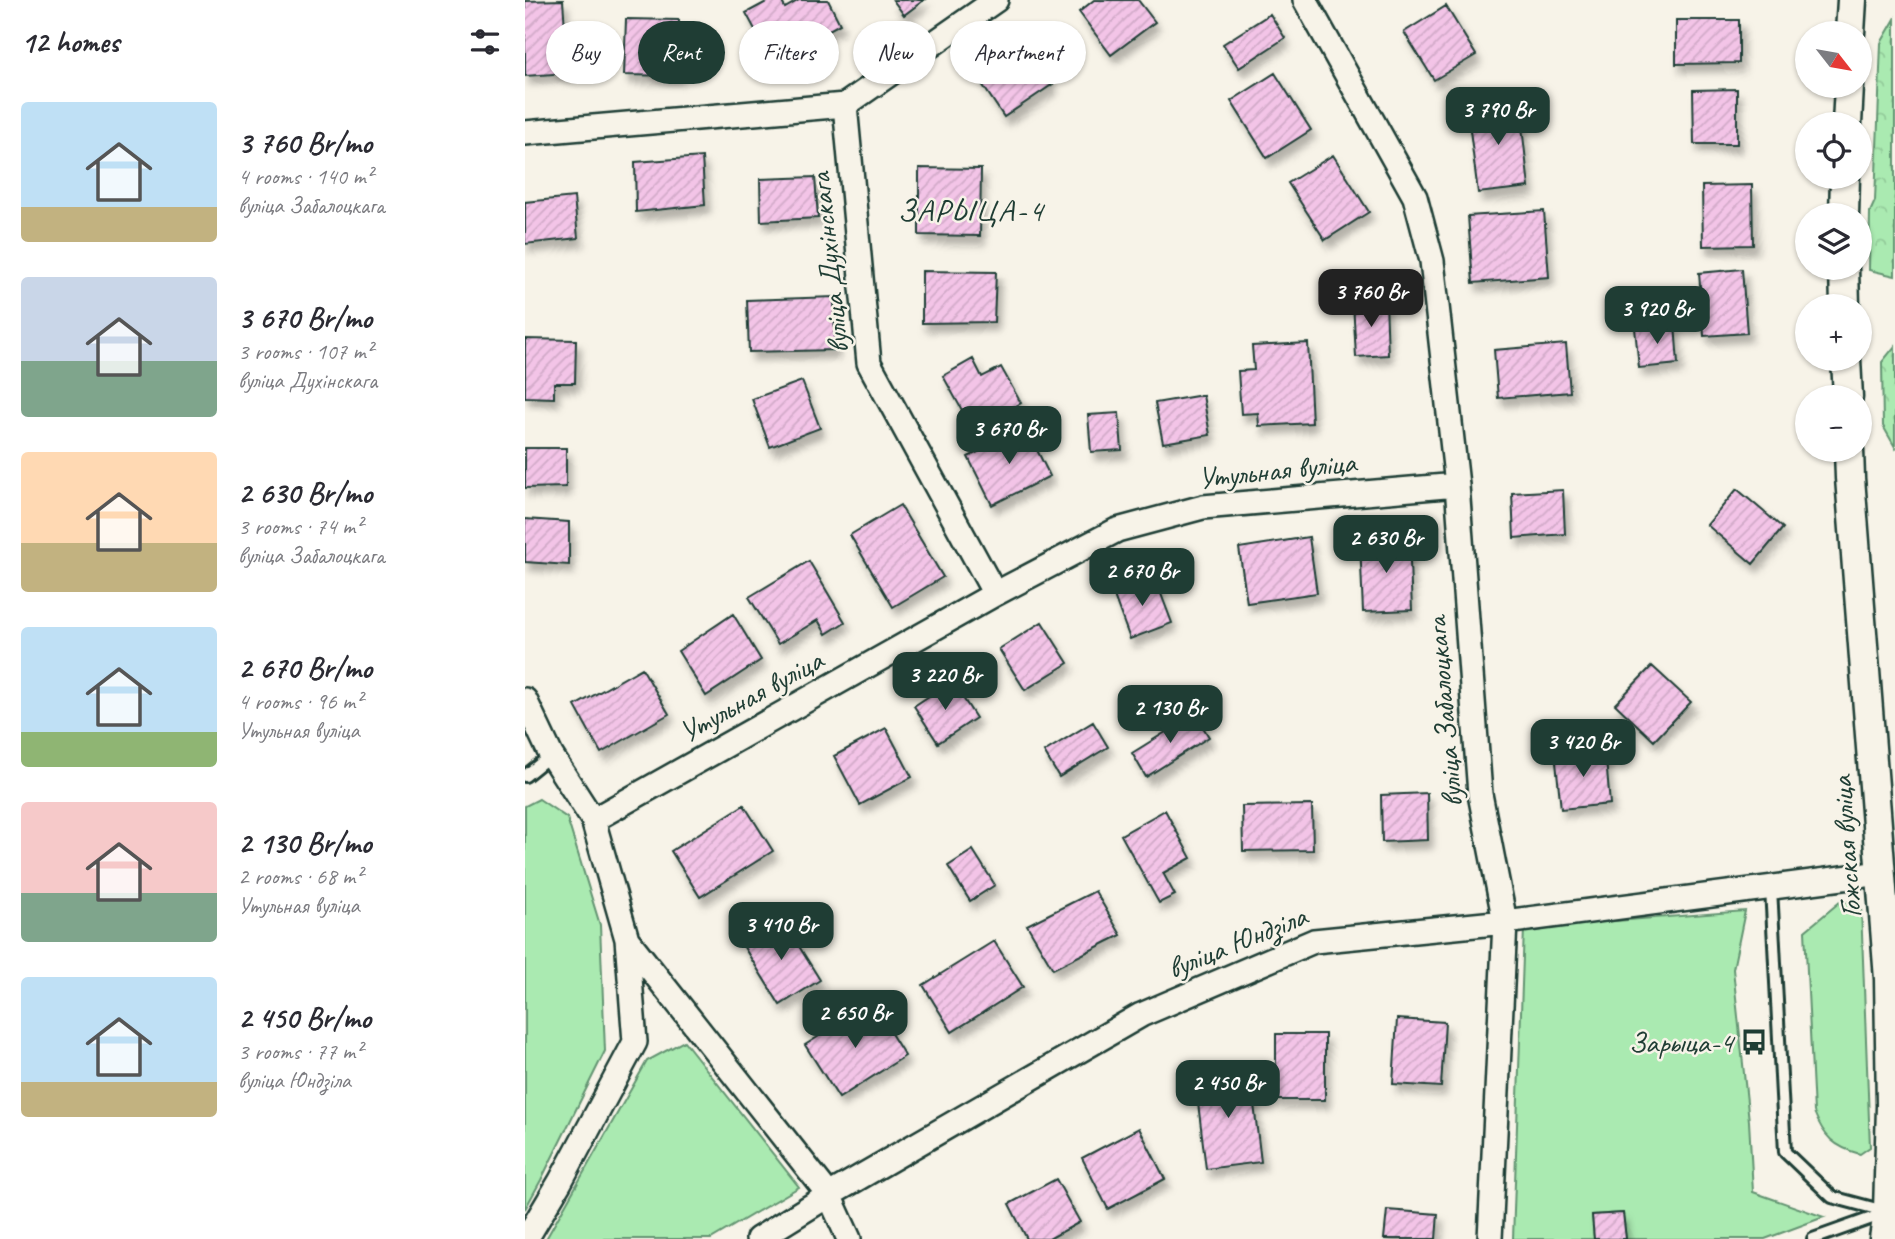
<!DOCTYPE html>
<html lang="en">
<head>
<meta charset="utf-8">
<style>
  :root { --surface:#fff; --page:#f7f7f7; --text:#2b2b33; --muted:#7c7c81; --accent:#1f3d34 }
  body { margin:0; font-family:Caveat,sans-serif; background:var(--page); color:var(--text); height:100vh; display:flex; flex-direction:column; font-size:26px; white-space:nowrap }
  * { box-sizing:border-box; margin:0 }
  p { font-size:23px; color:var(--muted) }
  .icon { flex:none; width:38px; height:38px; fill:none; stroke:currentColor; stroke-width:2; stroke-linecap:round; stroke-linejoin:round }
  .map { position:relative; flex:1; overflow:hidden }
  .details { display:flex; flex-direction:column; background:var(--surface); width:525px }
  .details>* { flex:none }
  .top-card { position:absolute; left:21px; top:21px; width:665px; height:63px; display:flex; gap:14px }
  .needle { width:46px; rotate:121deg }
  .controls { position:absolute; left:1270px; top:21px; display:grid; gap:14px }
  .controls a { display:grid; place-items:center; width:77px; height:77px; border-radius:50%; background:var(--surface); box-shadow:0 2px 5px #0004; font-size:35px }
  .price { position:absolute; translate:-50% -60px; padding:0 16px; border-radius:14px; background:var(--accent); color:#fff; font-size:23px; line-height:46px; filter:drop-shadow(0 2px 4px #0008) }
  .price::after { content:''; position:absolute; left:50%; top:42px; width:21px; height:16px; margin-left:-10px; background:inherit; clip-path:polygon(0 0,100% 0,50% 100%) }
  .price.current { background:#222; color:#fff }
  ul { padding:0; list-style:none }
  li { display:flex; align-items:center; gap:21px; height:175px; padding:0 21px }
  li span { display:grid; place-items:center; flex:none; width:196px; height:140px; border-radius:7px; color:#555 }
  li>.icon { margin-inline-start:auto }
  span .icon { width:84px; height:84px; fill:#fffc; stroke-width:1 }
  li b { font-size:30px }
  h2 { display:flex; justify-content:space-between; align-items:center; height:84px; padding:0 21px; font-size:30px }
  .pill { padding:0 24px; border-radius:32px; background:var(--surface); box-shadow:0 2px 5px #0004; font-size:24px; line-height:63px }
  .pill.current { background:var(--accent); color:#fff }
  main { display:flex; flex:1; min-height:0 }
  .map>svg:first-child { display:block }
  .green { fill:#aaeab1; stroke:#649472; stroke-width:2 }
  .forest { fill:url(#forest-crowns); stroke:#649472; stroke-width:2 }
  .building { fill:url(#building-hatch); stroke:#1f3d34; stroke-width:2; filter:url(#shadow) }
  .lines { fill:none; stroke-linecap:round; stroke-linejoin:round }
  .service-casing { stroke:#1f3d34; stroke-width:16 }
  .minor-casing { stroke:#1f3d34; stroke-width:28 }
  .tertiary-casing { stroke:#1f3d34; stroke-width:33 }
  .service { stroke:#f7f3e8; stroke-width:10 }
  .minor { stroke:#f7f3e8; stroke-width:23 }
  .tertiary { stroke:#f7f3e8; stroke-width:28 }
  .labels { text-anchor:middle; dominant-baseline:central; stroke-width:5; stroke-linejoin:round; paint-order:stroke }
  .street-label { font-size:30px; fill:#1f3d34; stroke:#f7f3e8 }
  .poi-label { font-size:30px; fill:#1f3d34; stroke:#f7f3e8; text-anchor:end }
  .neighbourhood-label { font-size:32px; letter-spacing:2px; fill:#1f3d34; stroke:#f7f3e8 }
</style>
</head>
<body>
<main>
<section class="details">
<h2>12 homes<svg class="icon" aria-label="filters" viewBox="0 0 24 24"><path d="M4 7h16M4 17h16"/><circle cx="9" cy="7" r="2"/><circle cx="15" cy="17" r="2"/></svg></h2>
<ul>
<li><span style="background:linear-gradient(#bfe0f5 75%,#c2b280 0)"><svg class="icon" aria-label="home" viewBox="0 0 24 24"><path d="M3 11l9-7 9 7M6 9v11h12V9"/></svg></span><div><b>3 760 Br/mo</b><p>4 rooms · 140 m²</p><p>вуліца Забалоцкага</p></div></li>
<li><span style="background:linear-gradient(#c9d6e8 60%,#7fa58c 0)"><svg class="icon" aria-label="home" viewBox="0 0 24 24"><path d="M3 11l9-7 9 7M6 9v11h12V9"/></svg></span><div><b>3 670 Br/mo</b><p>3 rooms · 107 m²</p><p>вуліца Духінскага</p></div></li>
<li><span style="background:linear-gradient(#ffd9b3 65%,#c2b280 0)"><svg class="icon" aria-label="home" viewBox="0 0 24 24"><path d="M3 11l9-7 9 7M6 9v11h12V9"/></svg></span><div><b>2 630 Br/mo</b><p>3 rooms · 74 m²</p><p>вуліца Забалоцкага</p></div></li>
<li><span style="background:linear-gradient(#bfe0f5 75%,#8fb573 0)"><svg class="icon" aria-label="home" viewBox="0 0 24 24"><path d="M3 11l9-7 9 7M6 9v11h12V9"/></svg></span><div><b>2 670 Br/mo</b><p>4 rooms · 96 m²</p><p>Утульная вуліца</p></div></li>
<li><span style="background:linear-gradient(#f6c9c9 65%,#7fa58c 0)"><svg class="icon" aria-label="home" viewBox="0 0 24 24"><path d="M3 11l9-7 9 7M6 9v11h12V9"/></svg></span><div><b>2 130 Br/mo</b><p>2 rooms · 68 m²</p><p>Утульная вуліца</p></div></li>
<li><span style="background:linear-gradient(#bfe0f5 75%,#c2b280 0)"><svg class="icon" aria-label="home" viewBox="0 0 24 24"><path d="M3 11l9-7 9 7M6 9v11h12V9"/></svg></span><div><b>2 450 Br/mo</b><p>3 rooms · 77 m²</p><p>вуліца Юндзіла</p></div></li>
</ul>
</section>
<div class="map">
<svg width="1370" height="1239" viewBox="0 0 1370 1239">
  <defs>
    <pattern id="forest-crowns" width="20" height="18" patternUnits="userSpaceOnUse" patternTransform="scale(1.75)"><rect width="20" height="18" fill="#aaeab1"/><path d="M2 6a3 3 0 1 1 6 0M12 15a3 3 0 1 1 6 0" fill="none" stroke="#92ca99"/></pattern>
    <pattern id="building-hatch" width="6" height="6" patternUnits="userSpaceOnUse" patternTransform="scale(1.75)"><rect width="6" height="6" fill="#f3c4e7"/><path d="M-1 1l2-2M0 6l6-6M5 7l2-2" fill="none" stroke="#d0a9c7"/></pattern>
    <filter id="shadow"><feDropShadow dx="4.5" dy="8" stdDeviation="3.5" flood-color="#0004"/></filter>
  </defs>
  <rect width="100%" height="100%" fill="#f7f3e8"/>
  <filter id="ink" filterUnits="userSpaceOnUse"><feTurbulence type="fractalNoise" baseFrequency=".0143" numOctaves="2"/><feDisplacementMap in="SourceGraphic" scale="14" xChannelSelector="R" yChannelSelector="G"/><feConvolveMatrix kernelMatrix="1 2 1 2 8 2 1 2 1" color-interpolation-filters="sRGB"/></filter>
  <g filter="url(#ink)">
    <!-- green -->
    <path class="green" d="M14,799L42,818L75,925L80,1051L16,1180L0,1209V806Z
      M1316,901L1328,903L1336,907L1345,1147L1335,1154C1309,1147 1299,1137 1289,1112L1280,931Z
      M1220,911L1208,969L1224,1121L1228,1192L1299,1217L1240,1239H1101L1098,1213L1067,1215L1069,1239H988L999,928Z
      M159,1041L274,1187L186,1239H21L122,1061Z"/>
    <!-- forest -->
    <path class="forest" d="M1370,19V276L1344,270L1345,212L1350,201L1356,43Z
      M1370,346V447L1358,426L1357,362Z"/>
    <!-- building -->
    <path class="building" d="M38,0L43,73L0,76V1Z
      M245,0H256L260,8L274,0H303L315,24L247,61L221,13Z
      M368,0H399L379,15Z
      M569,0H613L630,22L586,55L554,12Z
      M921,6L951,55L909,80L879,32Z
      M745,14L760,38L714,68L698,44Z
      M101,19L154,20L153,76L99,75Z
      M1151,20H1214V63L1151,64Z
      M502,45L528,84L479,117L453,78Z
      M750,73L786,130L742,158L706,101Z
      M1212,89V144H1169L1168,90Z
      M994,101L1004,187L953,193L942,107Z
      M808,155L844,212L800,240L763,183Z
      M177,157L180,205L111,212L110,162Z
      M394,168L456,169L455,236L394,235Z
      M290,177L293,218L236,221L235,179Z
      M1227,185L1228,245L1178,246L1177,186Z
      M49,197L53,238L0,244V202Z
      M1019,211L1024,277L948,283L943,216Z
      M1217,269L1222,333L1179,336L1174,273Z
      M397,271L471,272L469,322L397,323Z
      M309,297L310,350L224,352L222,300Z
      M861,301L863,355L831,357L828,302Z
      M1150,324L1153,364L1114,368L1110,328Z
      M0,339L51,340L50,383H29V398L0,397Z
      M783,343L787,423L734,426L733,413L716,414L713,371L729,370L727,346Z
      M1041,344L1045,392L973,398L969,350Z
      M448,359L457,377L476,367L496,403L448,430L418,376Z
      M277,381L295,428L245,447L227,399Z
      M678,395L685,435L638,443L630,403Z
      M594,413L597,450L566,452L563,415Z
      M501,428L525,476L467,505L443,457Z
      M0,448H41V487L0,488Z
      M1212,489L1258,528L1228,564L1182,525Z
      M1038,490L1040,534L989,538L987,493Z
      M375,505L418,577L368,607L325,535Z
      M0,519L44,522V565L0,562Z
      M784,537L792,593L722,603L714,548Z
      M884,538L887,610L838,612L835,541Z
      M284,561L320,622L301,634L293,620L253,644L224,597Z
      M630,578L647,623L605,639L588,593Z
      M208,614L236,660L181,696L153,651Z
      M517,622L543,663L500,690L474,649Z
      M1127,666L1166,702L1129,741L1090,704Z
      M117,668L144,714L76,753L50,706Z
      M427,681L451,718L413,743L389,706Z
      M670,714L684,737L621,777L607,753Z
      M568,722L583,747L534,777L519,752Z
      M361,728L387,777L335,805L309,756Z
      M1080,749L1085,804L1036,809L1030,753Z
      M902,793L903,840L857,842L856,795Z
      M219,805L248,851L175,897L146,851Z
      M787,805L788,850L718,851L717,806Z
      M640,810L666,858L638,873L650,895L634,903L596,835Z
      M448,850L470,885L445,901L423,866Z
      M570,891L596,935L528,969L502,925Z
      M257,919L295,980L255,1005L217,944Z
      M469,941L498,987L427,1032L398,985Z
      M347,1003L380,1056L314,1098L280,1045Z
      M872,1019L920,1022L916,1087L868,1084Z
      M751,1034H800V1100H751Z
      M725,1071L736,1162L681,1169L670,1078Z
      M614,1128L640,1179L583,1209L557,1158Z
      M531,1179L555,1222L524,1239H502L484,1204Z
      M862,1210L913,1214L911,1239H859Z
      M1098,1213L1101,1239H1069L1067,1215Z"/>
    <g class="lines">
      <!-- service casing -->
      <g class="service-casing">
        <path id="service" d="M0,776L26,755
          M1246,888L1260,1152L1307,1197L1363,1212
          M1288,1239L1361,1213"/>
      </g>
      <!-- minor casing -->
      <g class="minor-casing">
        <path id="minor" d="M780,0L890,197L907,261L932,485L955,794L980,922L965,1239
          M320,105L344,363L470,594
          M0,133L320,105L471,0
          M0,700L26,755L68,820L102,939L304,1195L324,1239
          M68,820L470,594L592,530L678,507L932,485
          M1,1239L35,1182L110,1042L102,939
          M233,1239L304,1195L616,1015L789,941L980,922L1356,873"/>
      </g>
      <!-- tertiary casing -->
      <g class="tertiary-casing">
        <path id="tertiary" d="M1325,33L1327,0
          M1322,124L1324,86
          M1319,215L1320,177
          M1319,268L1320,306
          M1321,359L1323,397
          M1324,450L1325,478L1364,979L1366,1106L1363,1212L1359,1239"/>
      </g>
      <!-- service -->
      <use href="#service" class="service"/>
      <!-- minor -->
      <use href="#minor" class="minor"/>
      <!-- tertiary -->
      <use href="#tertiary" class="tertiary"/>
    </g>
  </g>
  <!-- icons -->
  <defs>
    <g id="bus-bare" transform="scale(2.1)"><path d="M-5-6H5V4H4V6H2V4H-2V6H-4V4H-5ZM-3.5-4V0h7V-4ZM-3.5 1.2v1.5H-2V1.2ZM2 1.2v1.5H3.5V1.2Z" fill="#1f3d34" stroke="#f7f3e8" stroke-width="2.5" paint-order="stroke"/></g>
  </defs>
  <g fill-rule="evenodd">
    <use href="#bus-bare" x="1229" y="1042"/>
  </g>
  <g class="labels">
    <!-- street labels -->
    <g class="street-label">
      <text transform="translate(304 263) rotate(-96)">вуліца Духінскага</text>
      <text transform="translate(752 470) rotate(-6)">Утульная вуліца</text>
      <text transform="translate(226 696) rotate(-29)">Утульная вуліца</text>
      <text transform="translate(919 712) rotate(-95)">вуліца Забалоцкага</text>
      <text transform="translate(1321 847) rotate(-94)">Гожская вуліца</text>
      <text transform="translate(712 942) rotate(-22)">вуліца Юндзіла</text>
    </g>
    <!-- poi labels -->
    <g class="poi-label">
      <text x="1208" y="1042">Зарыца-4</text>
    </g>
    <!-- neighbourhood labels -->
    <g class="neighbourhood-label">
      <text x="446" y="210">ЗАРЫЦА-4</text>
    </g>
  </g>
</svg>
<div class="controls">
<a><svg class="needle" viewBox="-14 -14 28 28"><path d="M0-13l5 13h-10z" fill="#e53935"/><path d="M0 13l5-13h-10z" fill="#7c7c81"/></svg></a>
<a><svg class="icon" aria-label="locate" viewBox="0 0 24 24"><circle cx="12" cy="12" r="6"/><path d="M12 2v4M12 18v4M2 12h4M18 12h4"/></svg></a>
<a><svg class="icon" aria-label="layers" viewBox="0 0 24 24"><path d="M12 4l9 5-9 5-9-5zM3 14l9 5 9-5"/></svg></a>
<a>+</a>
<a>−</a>
</div>
<b class="price" style="left:973px;top:147px">3 790 Br</b>
<b class="price current" style="left:846px;top:329px">3 760 Br</b>
<b class="price" style="left:1132px;top:346px">3 920 Br</b>
<b class="price" style="left:484px;top:466px">3 670 Br</b>
<b class="price" style="left:861px;top:575px">2 630 Br</b>
<b class="price" style="left:617px;top:608px">2 670 Br</b>
<b class="price" style="left:420px;top:712px">3 220 Br</b>
<b class="price" style="left:645px;top:745px">2 130 Br</b>
<b class="price" style="left:1058px;top:779px">3 420 Br</b>
<b class="price" style="left:256px;top:962px">3 410 Br</b>
<b class="price" style="left:330px;top:1050px">2 650 Br</b>
<b class="price" style="left:703px;top:1120px">2 450 Br</b>
<div class="top-card">
<a class="pill">Buy</a>
<a class="pill current">Rent</a>
<a class="pill">Filters</a>
<a class="pill">New</a>
<a class="pill">Apartment</a>
</div>
</div>
</main>
</body>
</html>
